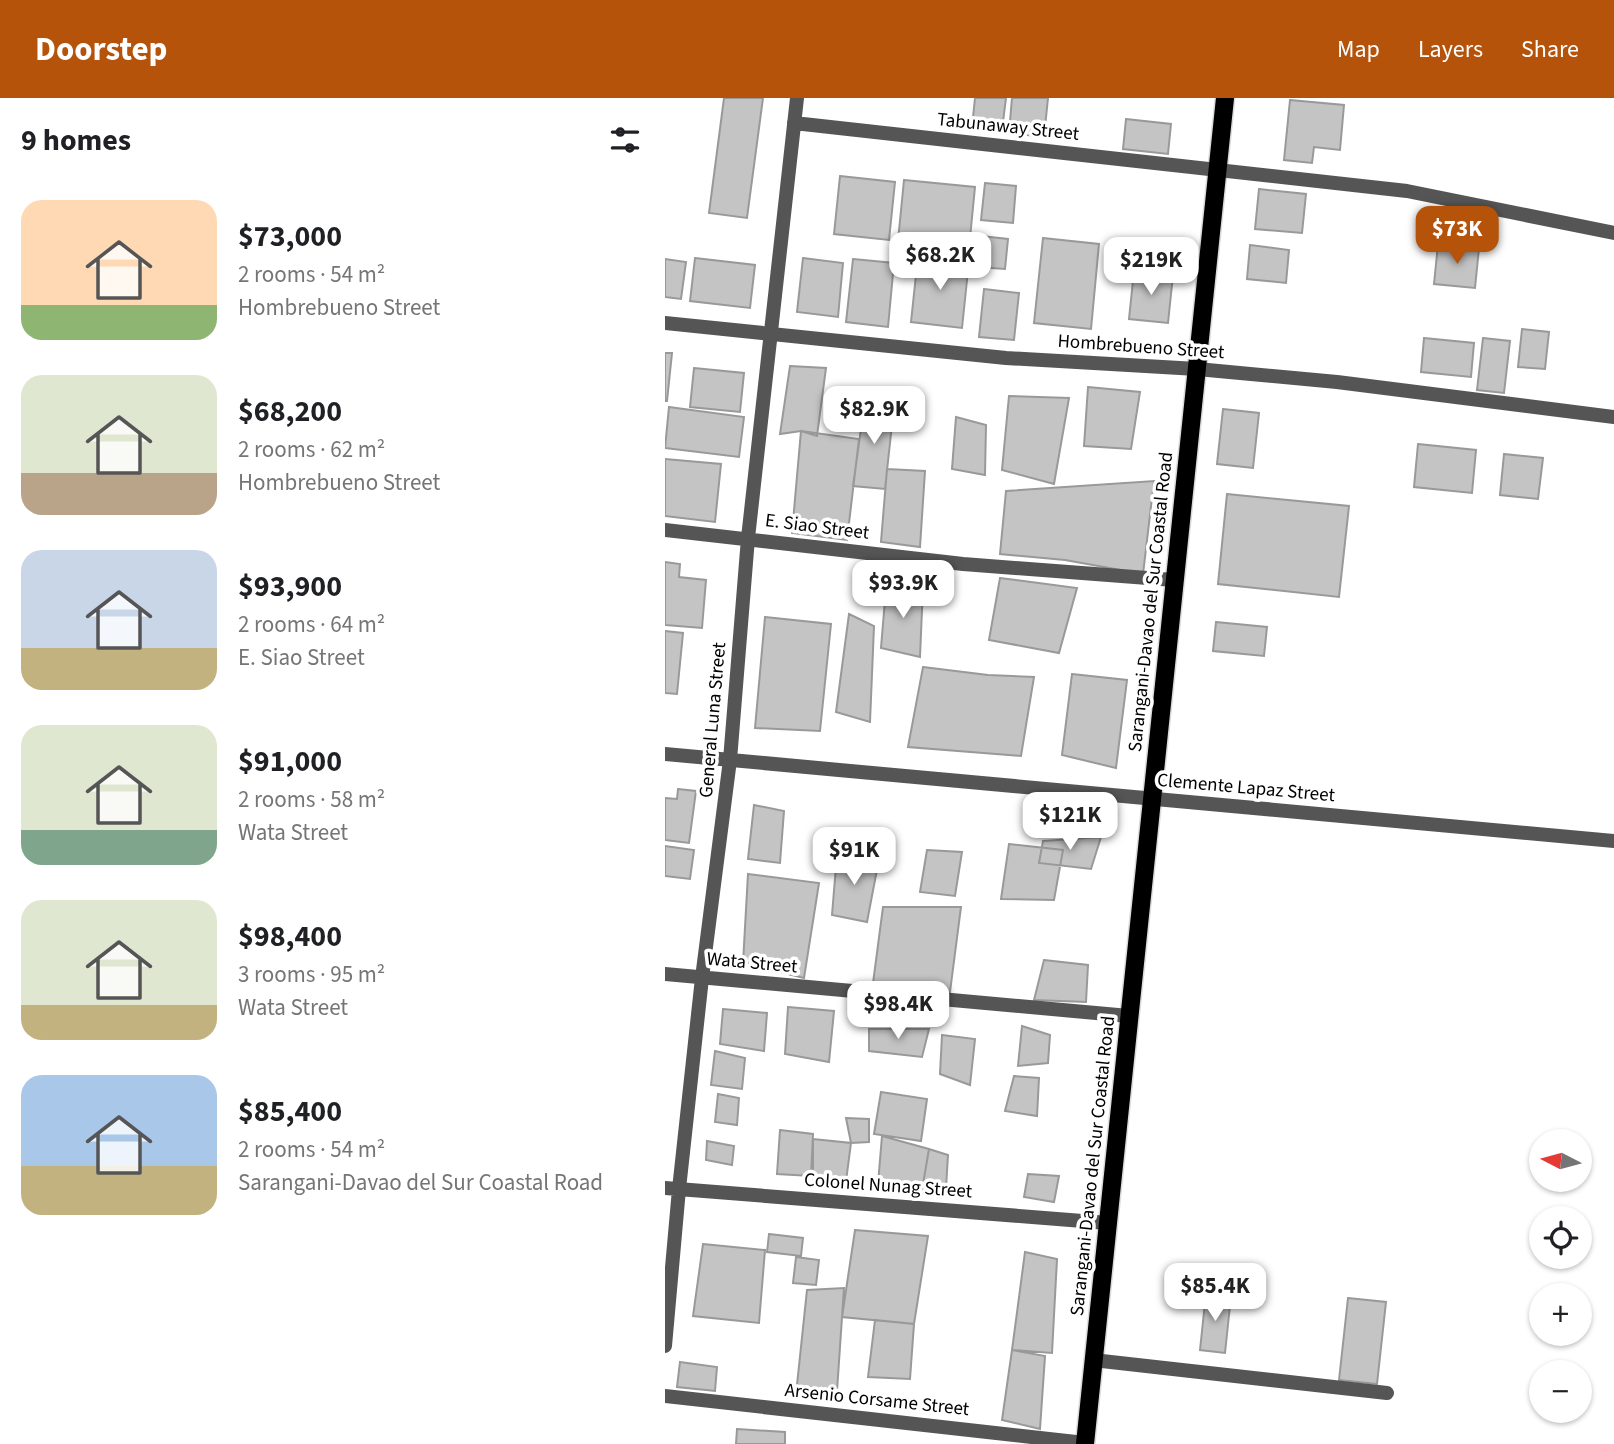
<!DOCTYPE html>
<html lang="en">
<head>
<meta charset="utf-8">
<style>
  :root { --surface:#fff; --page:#f2f2f2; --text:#202124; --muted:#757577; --accent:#b45309 }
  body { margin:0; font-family:"Source Sans 3",sans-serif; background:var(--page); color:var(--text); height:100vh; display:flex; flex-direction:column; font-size:26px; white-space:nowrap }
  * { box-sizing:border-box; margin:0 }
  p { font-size:23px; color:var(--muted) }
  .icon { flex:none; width:38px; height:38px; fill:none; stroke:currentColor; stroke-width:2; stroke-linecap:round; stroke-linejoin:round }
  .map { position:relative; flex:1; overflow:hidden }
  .sheet { display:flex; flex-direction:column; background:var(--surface); width:665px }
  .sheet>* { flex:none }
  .needle { width:46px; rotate:276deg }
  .fabs { position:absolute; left:864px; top:1031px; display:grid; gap:14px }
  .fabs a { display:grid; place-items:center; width:63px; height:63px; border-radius:50%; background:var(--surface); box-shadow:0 2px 5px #0004; font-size:35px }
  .price { position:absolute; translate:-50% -60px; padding:0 16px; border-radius:14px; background:#fff; color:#222; font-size:23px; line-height:46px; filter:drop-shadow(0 2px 4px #0008) }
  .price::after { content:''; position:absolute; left:50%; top:42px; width:21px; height:16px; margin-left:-10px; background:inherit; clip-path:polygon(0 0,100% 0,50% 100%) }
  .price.current { background:var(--accent); color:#fff }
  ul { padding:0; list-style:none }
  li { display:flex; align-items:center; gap:21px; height:175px; padding:0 21px }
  li span { display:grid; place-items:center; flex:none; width:196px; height:140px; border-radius:21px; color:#555 }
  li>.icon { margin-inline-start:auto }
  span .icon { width:84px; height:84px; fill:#fffc; stroke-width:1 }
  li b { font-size:30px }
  h2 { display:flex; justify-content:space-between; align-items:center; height:84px; padding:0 21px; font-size:30px }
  header { display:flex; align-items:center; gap:42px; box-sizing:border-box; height:98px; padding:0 35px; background:var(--accent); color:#fff }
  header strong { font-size:33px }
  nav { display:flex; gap:38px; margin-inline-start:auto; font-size:24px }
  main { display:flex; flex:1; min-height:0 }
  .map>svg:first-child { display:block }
  .building { fill:#c4c4c4; stroke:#999; stroke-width:2 }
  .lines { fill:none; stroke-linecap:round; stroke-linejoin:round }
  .primary-casing { stroke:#dbdbdb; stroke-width:21 }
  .minor { stroke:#555; stroke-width:14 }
  .tertiary { stroke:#555; stroke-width:14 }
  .primary { stroke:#000; stroke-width:18 }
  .labels { text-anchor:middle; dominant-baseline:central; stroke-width:7; stroke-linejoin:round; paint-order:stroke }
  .street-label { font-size:19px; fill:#000; stroke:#fff }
</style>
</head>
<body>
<header>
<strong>Doorstep</strong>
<nav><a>Map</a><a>Layers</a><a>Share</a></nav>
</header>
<main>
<section class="sheet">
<h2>9 homes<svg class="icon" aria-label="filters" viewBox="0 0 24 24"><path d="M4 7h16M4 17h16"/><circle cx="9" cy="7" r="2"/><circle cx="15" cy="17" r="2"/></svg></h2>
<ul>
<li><span style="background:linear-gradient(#ffd9b3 75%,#8fb573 0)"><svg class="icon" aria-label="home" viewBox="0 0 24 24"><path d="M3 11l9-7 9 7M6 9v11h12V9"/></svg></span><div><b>$73,000</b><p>2 rooms · 54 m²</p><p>Hombrebueno Street</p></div></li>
<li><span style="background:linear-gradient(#dfe7d0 70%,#b9a48a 0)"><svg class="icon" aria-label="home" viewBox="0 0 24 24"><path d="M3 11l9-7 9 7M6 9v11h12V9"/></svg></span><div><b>$68,200</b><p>2 rooms · 62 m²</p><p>Hombrebueno Street</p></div></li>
<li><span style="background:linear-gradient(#c9d6e8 70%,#c2b280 0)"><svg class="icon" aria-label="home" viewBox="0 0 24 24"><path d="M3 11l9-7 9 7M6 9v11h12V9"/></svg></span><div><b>$93,900</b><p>2 rooms · 64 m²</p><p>E. Siao Street</p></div></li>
<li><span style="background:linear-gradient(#dfe7d0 75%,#7fa58c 0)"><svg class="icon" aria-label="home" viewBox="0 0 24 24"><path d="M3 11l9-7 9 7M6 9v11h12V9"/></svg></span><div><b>$91,000</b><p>2 rooms · 58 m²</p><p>Wata Street</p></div></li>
<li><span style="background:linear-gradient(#dfe7d0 75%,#c2b280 0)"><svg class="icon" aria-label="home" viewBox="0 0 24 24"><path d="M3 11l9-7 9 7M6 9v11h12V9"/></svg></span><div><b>$98,400</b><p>3 rooms · 95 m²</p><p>Wata Street</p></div></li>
<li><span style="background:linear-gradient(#a9c7e8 65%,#c2b280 0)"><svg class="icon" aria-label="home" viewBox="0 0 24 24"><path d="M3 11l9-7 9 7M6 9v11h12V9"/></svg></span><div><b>$85,400</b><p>2 rooms · 54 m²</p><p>Sarangani-Davao del Sur Coastal Road</p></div></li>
</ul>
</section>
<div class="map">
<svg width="949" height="1346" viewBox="0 0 949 1346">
  <rect width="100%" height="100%" fill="#fff"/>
  <!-- building -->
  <path class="building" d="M59,0H98L82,120L44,115Z
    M310,0H341L337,32L307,29Z
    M347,0H383L379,39L344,35Z
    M625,2L679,7L675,52L649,49L647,65L619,62Z
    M461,21L506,26L503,56L458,51Z
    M175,78L230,84L224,142L169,136Z
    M239,82L310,89L304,150L233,143Z
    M320,85L351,88L348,125L316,122Z
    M594,91L641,96L637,135L590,131Z
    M316,138L343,141L340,171L312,169Z
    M378,140L434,146L426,231L369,225Z
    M773,146L814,150L810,190L769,186Z
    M585,147L624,152L621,185L582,181Z
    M253,158L304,163L297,230L246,224Z
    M30,160L90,167L85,210L25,203Z
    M138,160L178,165L173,219L132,214Z
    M0,161L21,164L16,201L0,199Z
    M188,161L229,165L223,229L181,224Z
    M469,173L508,177L503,225L464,221Z
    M319,191L354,195L349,242L314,239Z
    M857,231L884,234L880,271L853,269Z
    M759,240L809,245L806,279L756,274Z
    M818,240L845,243L839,295L812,292Z
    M0,255H7L2,303H0Z
    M125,268L161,270L152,338L136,333L115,336Z
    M29,270L79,275L75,314L25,309Z
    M423,289L475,294L466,351L419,348Z
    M344,298L404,300L389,386L337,372Z
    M200,302L229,308L220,391L188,388Z
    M4,309L79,319L74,359L0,350Z
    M558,311L594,315L588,370L552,366Z
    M291,319L321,327L320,377L287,371Z
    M136,333L194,341L182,442L127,435Z
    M753,346L811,352L807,395L749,389Z
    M839,356L878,360L873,401L835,397Z
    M0,361L56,366L50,424L0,418Z
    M222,371L260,373L255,449L216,444Z
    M489,383L478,476L400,462L335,456L341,393Z
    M562,396L684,408L674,499L553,486Z
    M0,464L15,466L14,479L41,482L37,530L0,527Z
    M335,480L412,490L394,555L324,542Z
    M258,489L255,559L216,550L221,490Z
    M184,516L209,528L205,624L171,614Z
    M100,519L166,526L155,633L90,630Z
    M551,524L602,529L599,558L548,553Z
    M0,533L18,535L12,596L0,595Z
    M258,569L323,577L369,579L356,658L243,649Z
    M407,576L462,582L451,670L397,657Z
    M13,691L31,693L24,745L0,742V700L12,701Z
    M89,707L119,713L115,765L83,761Z
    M436,739L426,771L374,765L378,743Z
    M344,746L398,752L389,802L336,801Z
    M0,748L29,752L25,781L0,778Z
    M262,752L297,754L290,798L255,794Z
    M172,756L214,761L202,824L167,817Z
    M83,776L154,785L139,880L78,865Z
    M218,809H296L285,894L208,885Z
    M379,862L423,867L421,904L369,902Z
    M123,909L169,913L164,964L120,956Z
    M58,911L102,915L99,953L55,946Z
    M357,928L385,937L383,965L353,968Z
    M204,931H264L257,959L204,953Z
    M277,937L310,941L305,987L275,976Z
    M50,953L80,960L77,991L46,987Z
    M349,978L374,980L372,1018L340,1013Z
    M216,994L262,1001L256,1043L209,1036Z
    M53,996L74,1000L72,1027L50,1024Z
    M181,1020L204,1021V1044L186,1045Z
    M115,1032L148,1036L146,1078L112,1076Z
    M217,1038L264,1051L257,1092L213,1086Z
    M148,1041L186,1045L180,1091L148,1088Z
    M42,1043L69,1048L67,1067L41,1062Z
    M264,1051L283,1057L281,1090L257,1092Z
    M363,1076L394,1078L389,1104L359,1099Z
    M190,1132L263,1138L249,1226L177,1219Z
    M104,1136L138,1140L136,1158L102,1154Z
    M38,1146L100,1152L94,1225L28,1218Z
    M360,1154L392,1161L387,1255L347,1252Z
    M131,1159L154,1162L151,1187L128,1185Z
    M179,1190L172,1293L132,1287L142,1192Z
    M541,1195L566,1198L560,1255L535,1252Z
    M683,1200L721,1204L712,1286L674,1282Z
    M210,1222L249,1226L245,1281L203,1279Z
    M347,1252L380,1258L375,1331L337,1322Z
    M15,1264L52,1269L50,1293L12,1289Z
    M72,1331L120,1334V1346H71Z"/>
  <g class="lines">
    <!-- primary casing -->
    <g class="primary-casing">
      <path id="primary" d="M420,1346L560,0"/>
    </g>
    <!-- minor -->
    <path class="minor" d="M129,25L742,93L949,135
      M532,271L672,284L949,319
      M0,432L298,466L509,482
      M0,656L949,743
      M0,876L464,918
      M0,1090L443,1125
      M0,1248L14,1091L37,880L65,662L83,440L132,0
      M428,1262L722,1295
      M0,1298L420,1345"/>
    <!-- tertiary -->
    <path class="tertiary" d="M0,225L341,260L532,271"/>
    <!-- primary -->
    <use href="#primary" class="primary"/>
  </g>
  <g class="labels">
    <!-- street labels -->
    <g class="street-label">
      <text transform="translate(343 29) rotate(6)">Tabunaway Street</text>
      <text transform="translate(476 249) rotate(4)">Hombrebueno Street</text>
      <text transform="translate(152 429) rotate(7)">E. Siao Street</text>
      <text transform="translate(486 504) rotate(-84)">Sarangani-Davao del Sur Coastal Road</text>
      <text transform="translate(48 622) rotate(-85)">General Luna Street</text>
      <text transform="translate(581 690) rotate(5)">Clemente Lapaz Street</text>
      <text transform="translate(87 865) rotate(5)">Wata Street</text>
      <text transform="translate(428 1068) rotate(-84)">Sarangani-Davao del Sur Coastal Road</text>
      <text transform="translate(223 1088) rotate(4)">Colonel Nunag Street</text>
      <text transform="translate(212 1302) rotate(6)">Arsenio Corsame Street</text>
    </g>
  </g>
</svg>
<div class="fabs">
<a><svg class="needle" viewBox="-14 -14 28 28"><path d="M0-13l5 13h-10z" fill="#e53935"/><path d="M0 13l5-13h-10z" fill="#757577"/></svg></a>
<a><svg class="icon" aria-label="locate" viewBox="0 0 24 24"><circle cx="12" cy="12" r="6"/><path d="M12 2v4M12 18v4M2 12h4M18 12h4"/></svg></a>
<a>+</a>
<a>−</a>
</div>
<b class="price current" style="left:792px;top:168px">$73K</b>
<b class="price" style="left:275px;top:194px">$68.2K</b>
<b class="price" style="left:486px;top:199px">$219K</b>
<b class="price" style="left:209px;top:348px">$82.9K</b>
<b class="price" style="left:238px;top:522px">$93.9K</b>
<b class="price" style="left:405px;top:754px">$121K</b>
<b class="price" style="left:189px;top:789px">$91K</b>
<b class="price" style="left:233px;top:943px">$98.4K</b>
<b class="price" style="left:550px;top:1225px">$85.4K</b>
</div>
</main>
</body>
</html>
